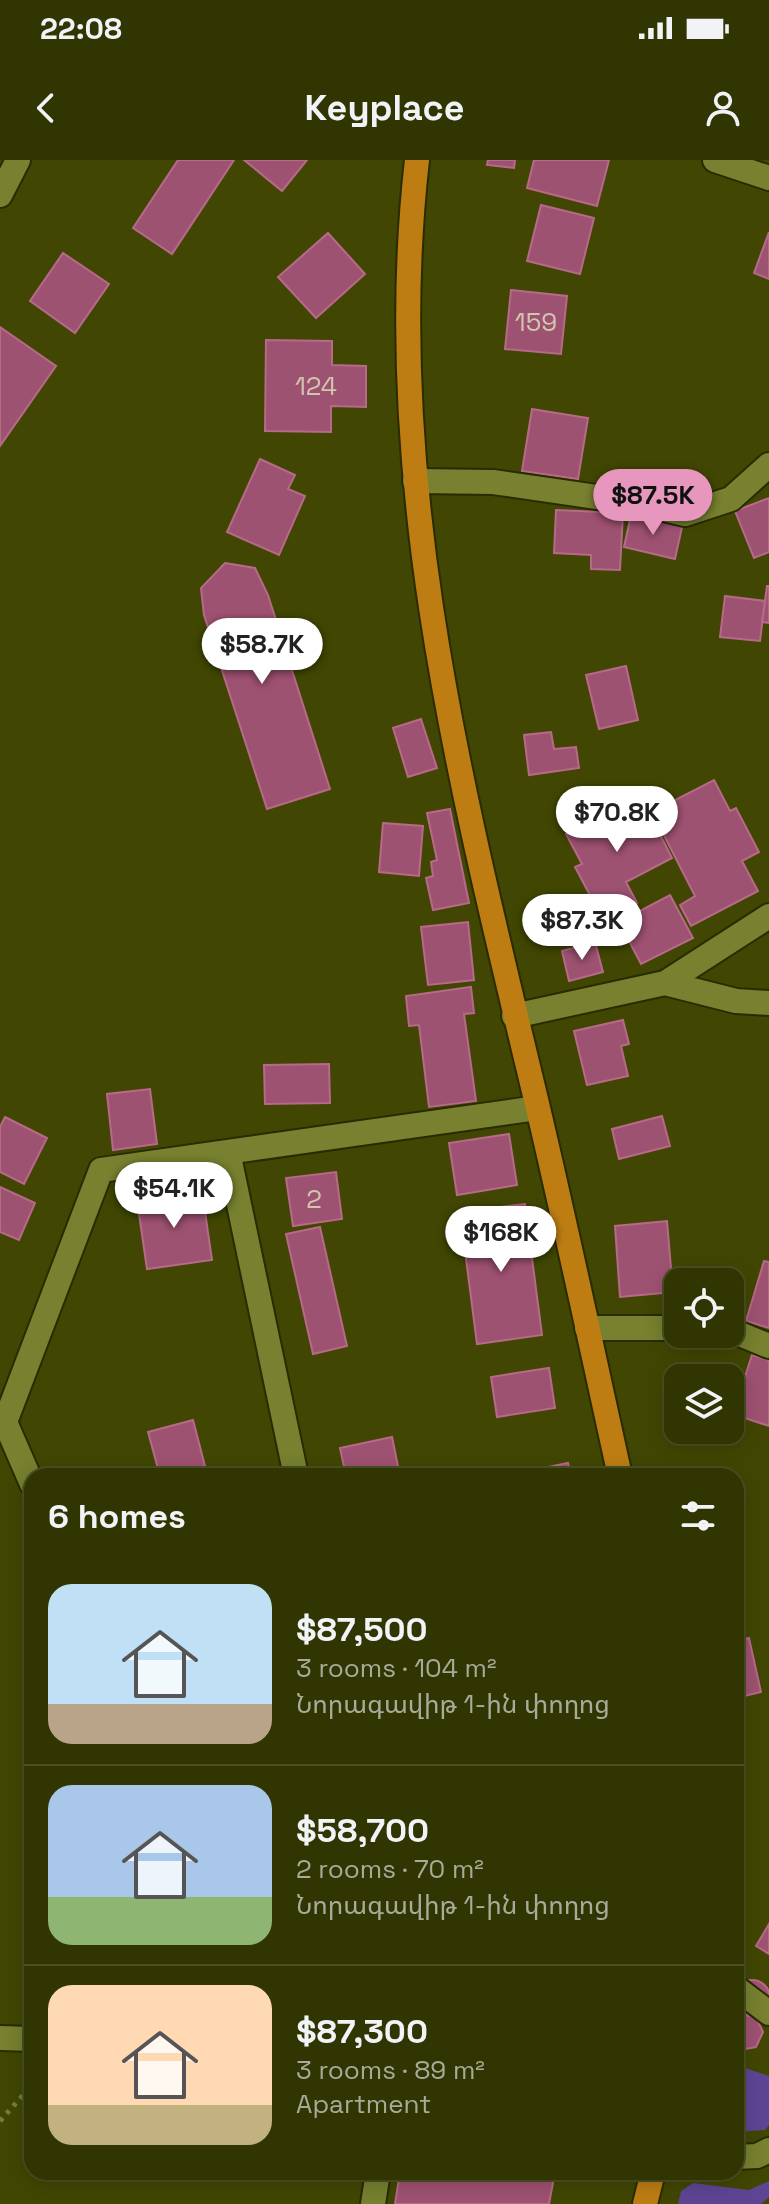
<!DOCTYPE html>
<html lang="en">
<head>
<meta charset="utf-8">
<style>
  :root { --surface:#313502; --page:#393d0c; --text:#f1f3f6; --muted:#a8ab99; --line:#4c5024; --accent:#e797bd }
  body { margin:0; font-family:"Space Grotesk","Noto Sans Armenian",sans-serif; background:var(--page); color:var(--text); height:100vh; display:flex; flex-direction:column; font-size:30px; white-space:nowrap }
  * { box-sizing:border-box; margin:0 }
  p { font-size:26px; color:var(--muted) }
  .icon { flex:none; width:44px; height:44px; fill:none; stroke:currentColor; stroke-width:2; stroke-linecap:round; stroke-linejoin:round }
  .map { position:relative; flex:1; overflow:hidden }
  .panel { position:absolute; left:24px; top:1308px; width:720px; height:712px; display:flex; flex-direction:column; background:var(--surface); border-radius:24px; box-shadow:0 4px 20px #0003,0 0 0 2px var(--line) }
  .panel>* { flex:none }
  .tools { position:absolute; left:664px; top:1108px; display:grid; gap:16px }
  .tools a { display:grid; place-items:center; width:80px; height:80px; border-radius:16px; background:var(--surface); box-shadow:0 4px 20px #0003,0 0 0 2px var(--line); font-size:40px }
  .price { position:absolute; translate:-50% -68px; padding:0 18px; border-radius:28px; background:#fff; color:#222; font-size:26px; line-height:52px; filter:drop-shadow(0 2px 4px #0008) }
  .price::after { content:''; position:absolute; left:50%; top:48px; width:24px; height:18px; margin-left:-12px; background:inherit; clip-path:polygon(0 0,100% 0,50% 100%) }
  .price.active { background:var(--accent); color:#111 }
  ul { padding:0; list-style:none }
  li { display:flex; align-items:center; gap:24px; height:200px; padding:0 24px }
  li+li { border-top:2px solid var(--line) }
  li span { display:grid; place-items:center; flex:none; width:224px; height:160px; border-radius:24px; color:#555 }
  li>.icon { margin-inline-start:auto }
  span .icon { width:96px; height:96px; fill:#fffc; stroke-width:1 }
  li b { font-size:34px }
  h2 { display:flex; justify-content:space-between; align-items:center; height:96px; padding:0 24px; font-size:34px }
  .status { display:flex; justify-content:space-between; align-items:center; height:56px; padding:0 40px; background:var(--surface); direction:ltr }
  .status svg { height:22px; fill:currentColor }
  header { display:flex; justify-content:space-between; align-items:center; height:104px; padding:0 24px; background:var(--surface); font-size:36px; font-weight:700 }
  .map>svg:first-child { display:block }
  .green { fill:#5e4594 }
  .building { fill:#9e5271; stroke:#b76988; stroke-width:2 }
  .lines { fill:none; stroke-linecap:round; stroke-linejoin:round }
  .minor-casing { stroke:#282c00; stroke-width:28 }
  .major-casing { stroke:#282c00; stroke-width:28 }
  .path { stroke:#757c40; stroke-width:5; stroke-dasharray:4 6; stroke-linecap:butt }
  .minor { stroke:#77812f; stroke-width:24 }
  .major { stroke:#bd7d13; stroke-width:24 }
  .labels { text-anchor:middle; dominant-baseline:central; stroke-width:7; stroke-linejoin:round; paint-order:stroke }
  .number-label { font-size:26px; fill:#d2c4ae }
</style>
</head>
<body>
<div class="status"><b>22:08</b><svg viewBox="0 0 49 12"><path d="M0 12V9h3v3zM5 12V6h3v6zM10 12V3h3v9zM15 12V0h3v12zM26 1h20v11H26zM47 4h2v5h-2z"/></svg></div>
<header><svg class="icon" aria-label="back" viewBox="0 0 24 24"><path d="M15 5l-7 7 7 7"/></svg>Keyplace<svg class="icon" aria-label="person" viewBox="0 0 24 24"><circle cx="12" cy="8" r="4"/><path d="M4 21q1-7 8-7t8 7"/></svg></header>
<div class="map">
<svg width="769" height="2044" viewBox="0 0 769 2044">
  <rect width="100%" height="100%" fill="#414702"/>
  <!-- green -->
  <path class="green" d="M736,1905L769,1916V1965L765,1970L736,1972Z
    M769,2021V2037L761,2044H678L681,2031L693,2023L749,2030Z"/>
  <!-- building -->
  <path class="building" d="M178,0H234L172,94L133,68Z
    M244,0H307L282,31Z
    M488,0H515L514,8L487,5Z
    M534,0H609L597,46L527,28Z
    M541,45L594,58L580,114L527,101Z
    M769,72V119L754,113Z
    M328,73L365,114L316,158L278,117Z
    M63,93L109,124L75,173L30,141Z
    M511,130L567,136L561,194L505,189Z
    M0,167L56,206L0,286Z
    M266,180L332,181V205L366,206V247L331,246V272L265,271Z
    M532,249L588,258L578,319L522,311Z
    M260,299L295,315L288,329L305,336L279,395L227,372Z
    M769,338V392L754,398L735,351Z
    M556,350L623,353L620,410L591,409V395L554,393Z
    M631,355L682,367L675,399L624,387Z
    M225,403L255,408L268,435L330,629L267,649L204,455L201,428Z
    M767,426H769V463L762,462Z
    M725,436L765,441L760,481L720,477Z
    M626,506L638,560L599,569L586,515Z
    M421,559L437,608L408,617L393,568Z
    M551,572L554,589L576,587L579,608L529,615L524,575Z
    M714,620L730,651L736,648L759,692L742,701L758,731L691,766L680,745L695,736L652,652Z
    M640,635L672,698L626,722L637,743L603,760L575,707L582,704L566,674Z
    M450,649L469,743L433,750L426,718L433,716L431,702L437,700L427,653Z
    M383,663L423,666L419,716L379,712Z
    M670,735L693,778L641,804L619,762Z
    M468,762L474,820L428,825L421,767Z
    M595,782L603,812L569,821L562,791Z
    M471,827L474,853L464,854L476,941L429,947L419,865L409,866L406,836Z
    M623,860L629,884L621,886L628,916L587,925L574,871Z
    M329,904L330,943L265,944L264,905Z
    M150,929L157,984L113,990L107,934Z
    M662,956L670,986L619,999L612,969Z
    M5,957L47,978L24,1024L0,1012V967Z
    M509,974L517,1025L457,1035L449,983Z
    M336,1012L342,1059L293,1066L286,1018Z
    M0,1027L35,1043L19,1080L0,1072Z
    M202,1031L212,1100L147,1109L137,1040Z
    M525,1044L542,1175L477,1184L460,1052Z
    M667,1061L673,1132L620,1137L615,1066Z
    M320,1067L347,1186L313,1194L286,1074Z
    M764,1101L769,1102V1168L746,1161Z
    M752,1195L769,1200V1266L733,1254Z
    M549,1208L555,1248L497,1257L491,1217Z
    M193,1260L205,1306L160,1316L148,1272Z
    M392,1277L400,1316H346L340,1288Z
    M568,1303L571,1316H505Z
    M749,1478L761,1532L736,1538V1481Z
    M769,1764V1794L756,1786Z
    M734 1838a18 18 0 1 1 36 0a18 18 0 1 1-36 0Z
    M740,1853L756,1857L763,1872L756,1887L740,1890L736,1888V1856Z
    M400,2012H555L549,2044H395Z"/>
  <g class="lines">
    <!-- minor casing -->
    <g class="minor-casing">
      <path id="minor" d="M715,0L769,18
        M0,35L18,0
        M415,321L493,322L638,343L685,354L731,339L769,305
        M665,823L769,756
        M514,856L665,823L736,841L769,843
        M228,992L296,1316
        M587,1168H678
        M730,1170L769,1186
        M32,1324L5,1262L101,1010L537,948
        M736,1828L769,1853
        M0,1878L32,1879
        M736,1997L757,1996L769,1990
        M373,2044L378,2012"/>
    </g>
    <!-- major casing -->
    <g class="major-casing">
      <path id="major" d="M417,0C380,321 464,639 538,948C567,1071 593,1194 620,1316
        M645,2044L653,2012"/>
    </g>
    <!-- path -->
    <path class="path" d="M0,1961L32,1925"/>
    <!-- minor -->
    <use href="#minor" class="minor"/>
    <!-- major -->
    <use href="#major" class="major"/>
  </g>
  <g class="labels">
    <!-- number labels -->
    <g class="number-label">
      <text x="536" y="162">159</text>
      <text x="316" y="226">124</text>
      <text x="314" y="1039">2</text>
    </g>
  </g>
</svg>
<div class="tools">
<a><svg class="icon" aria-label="locate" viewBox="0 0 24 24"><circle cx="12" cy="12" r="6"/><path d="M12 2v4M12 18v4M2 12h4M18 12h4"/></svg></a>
<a><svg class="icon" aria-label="layers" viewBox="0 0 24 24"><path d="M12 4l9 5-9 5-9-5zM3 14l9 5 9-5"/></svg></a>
</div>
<b class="price active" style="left:653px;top:377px">$87.5K</b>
<b class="price" style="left:262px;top:526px">$58.7K</b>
<b class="price" style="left:617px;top:694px">$70.8K</b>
<b class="price" style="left:582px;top:802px">$87.3K</b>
<b class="price" style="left:174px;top:1070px">$54.1K</b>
<b class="price" style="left:501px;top:1114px">$168K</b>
<section class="panel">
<h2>6 homes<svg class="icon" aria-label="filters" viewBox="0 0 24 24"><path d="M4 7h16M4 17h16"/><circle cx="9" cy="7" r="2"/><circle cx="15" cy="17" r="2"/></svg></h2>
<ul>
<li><span style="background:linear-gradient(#bfe0f5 75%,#b9a48a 0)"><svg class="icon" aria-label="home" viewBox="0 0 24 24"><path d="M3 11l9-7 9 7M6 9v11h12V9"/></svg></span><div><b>$87,500</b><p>3 rooms · 104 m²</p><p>Նորագավիթ 1-ին փողոց</p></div></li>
<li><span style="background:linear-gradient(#a9c7e8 70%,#8fb573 0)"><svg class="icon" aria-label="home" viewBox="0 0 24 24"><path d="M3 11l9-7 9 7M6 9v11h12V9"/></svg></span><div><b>$58,700</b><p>2 rooms · 70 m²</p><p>Նորագավիթ 1-ին փողոց</p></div></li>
<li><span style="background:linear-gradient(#ffd9b3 75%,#c2b280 0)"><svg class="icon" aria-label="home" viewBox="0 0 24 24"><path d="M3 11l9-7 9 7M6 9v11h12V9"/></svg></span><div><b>$87,300</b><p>3 rooms · 89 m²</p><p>Apartment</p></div></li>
</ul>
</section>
</div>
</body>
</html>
